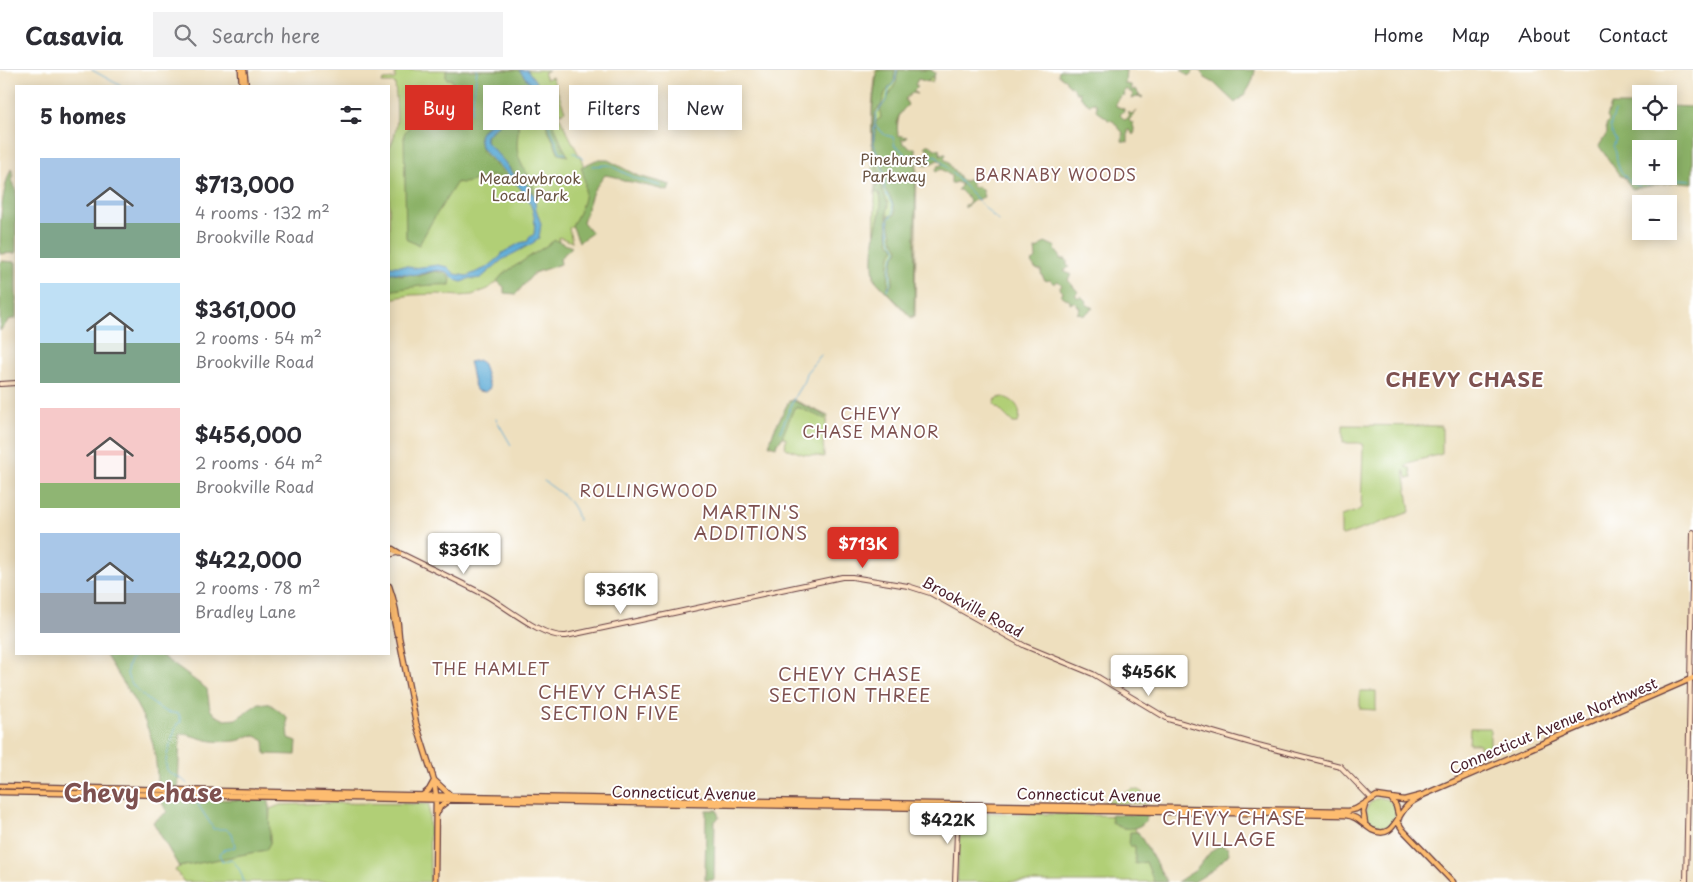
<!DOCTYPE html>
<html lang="en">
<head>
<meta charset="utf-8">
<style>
  :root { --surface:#fff; --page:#f2f2f3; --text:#2b2b33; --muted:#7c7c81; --line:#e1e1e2; --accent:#d93025 }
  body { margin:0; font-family:"Playpen Sans",sans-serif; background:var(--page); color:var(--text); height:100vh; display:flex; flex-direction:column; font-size:19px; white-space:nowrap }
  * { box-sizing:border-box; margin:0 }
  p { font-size:16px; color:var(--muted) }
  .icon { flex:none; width:28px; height:28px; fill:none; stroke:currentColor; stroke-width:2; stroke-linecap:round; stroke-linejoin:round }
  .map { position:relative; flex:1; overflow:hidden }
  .side { position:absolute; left:15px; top:15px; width:375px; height:570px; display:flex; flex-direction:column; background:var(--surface); border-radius:0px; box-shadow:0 2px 12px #0003 }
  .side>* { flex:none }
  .banner { position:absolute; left:405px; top:15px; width:475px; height:45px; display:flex; gap:10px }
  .buttons { position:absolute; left:1632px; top:15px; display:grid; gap:10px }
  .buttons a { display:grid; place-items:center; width:45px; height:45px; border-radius:0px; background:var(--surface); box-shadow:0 2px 12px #0003; font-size:25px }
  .price { position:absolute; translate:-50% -42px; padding:0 11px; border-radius:5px; background:#fff; color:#222; font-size:16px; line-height:32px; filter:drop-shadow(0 1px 2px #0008) }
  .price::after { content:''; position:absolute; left:50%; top:30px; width:15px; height:11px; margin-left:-8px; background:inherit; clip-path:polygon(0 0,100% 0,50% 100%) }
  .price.active { background:var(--accent); color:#fff }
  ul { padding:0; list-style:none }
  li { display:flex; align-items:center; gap:15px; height:125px; padding:0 25px }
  li span { display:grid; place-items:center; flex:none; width:140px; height:100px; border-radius:0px; color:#555 }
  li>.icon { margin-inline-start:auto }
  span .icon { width:60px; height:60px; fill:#fffc; stroke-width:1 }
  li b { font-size:21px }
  h2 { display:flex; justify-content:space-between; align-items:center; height:60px; padding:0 25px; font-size:21px }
  .tag { padding:0 18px; border-radius:0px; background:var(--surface); box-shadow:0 2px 12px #0003; font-size:18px; line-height:45px }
  .tag.active { background:var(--accent); color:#fff }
  header { display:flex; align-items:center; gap:30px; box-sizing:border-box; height:70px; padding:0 25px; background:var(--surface); border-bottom:1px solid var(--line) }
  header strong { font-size:24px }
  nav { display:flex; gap:28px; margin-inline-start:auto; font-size:18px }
  .search { width:350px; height:45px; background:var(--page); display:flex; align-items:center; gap:12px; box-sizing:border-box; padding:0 18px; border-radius:0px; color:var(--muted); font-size:19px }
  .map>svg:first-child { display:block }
  .green { fill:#b1cf76; stroke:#7e7750 }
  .forest { fill:#8cb267; stroke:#6b6849; fill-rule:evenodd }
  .water { fill:#5caad5; stroke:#536480 }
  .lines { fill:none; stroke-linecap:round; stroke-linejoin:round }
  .stream { stroke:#5caad5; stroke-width:1 }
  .secondary-casing { stroke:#633c41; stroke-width:6 }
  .primary-casing { stroke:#633c41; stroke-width:7 }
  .secondary { stroke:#fee4c6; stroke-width:4 }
  .primary { stroke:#fdbc70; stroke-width:4.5 }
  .labels { text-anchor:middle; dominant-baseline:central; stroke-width:4; stroke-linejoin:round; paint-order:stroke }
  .park-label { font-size:15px; fill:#695442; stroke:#fff }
  .street-label { font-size:15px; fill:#4a1f2b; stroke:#fff }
  .neighbourhood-label { font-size:16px; letter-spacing:1px; fill:#7e5150; stroke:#fff }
  .quarter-label { font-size:18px; letter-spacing:1px; fill:#7e5150; stroke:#fff }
  .district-label { font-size:20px; font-weight:bold; letter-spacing:1px; fill:#7e5150; stroke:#fff }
  .town-label { font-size:25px; font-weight:bold; fill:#7e5150; stroke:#fff }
</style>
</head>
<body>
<header>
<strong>Casavia</strong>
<div class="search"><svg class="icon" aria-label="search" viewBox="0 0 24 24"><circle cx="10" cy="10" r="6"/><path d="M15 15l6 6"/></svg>Search here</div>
<nav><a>Home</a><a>Map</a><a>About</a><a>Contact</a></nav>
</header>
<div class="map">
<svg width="1693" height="812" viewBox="0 0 1693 812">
  <rect width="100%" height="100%" fill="#fff"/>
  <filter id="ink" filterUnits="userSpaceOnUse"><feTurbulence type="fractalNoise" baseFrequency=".02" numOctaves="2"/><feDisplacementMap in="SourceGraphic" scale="10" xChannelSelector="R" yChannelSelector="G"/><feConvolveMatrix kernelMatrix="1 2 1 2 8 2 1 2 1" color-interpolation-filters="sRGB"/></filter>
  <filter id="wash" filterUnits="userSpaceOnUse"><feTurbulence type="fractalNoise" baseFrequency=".0096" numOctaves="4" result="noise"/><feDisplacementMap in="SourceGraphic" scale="20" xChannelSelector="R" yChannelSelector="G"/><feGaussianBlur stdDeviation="1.12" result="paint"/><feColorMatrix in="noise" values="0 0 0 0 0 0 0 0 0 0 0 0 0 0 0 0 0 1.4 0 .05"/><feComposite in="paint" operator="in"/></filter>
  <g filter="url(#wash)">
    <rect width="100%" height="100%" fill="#eedfbe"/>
    <!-- green -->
    <path class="green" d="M395,0H549L543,3L546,9L552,7L565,41L558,44L582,91L589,114L579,152L569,158L572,172L559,167L558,176L511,201L488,219L472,225L459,226L439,224L411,225L389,229V78C401,58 396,35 395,13H382L383,10L395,9Z
      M876,0H929L935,3L932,13L916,6C909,22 889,56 901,73C905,77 912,81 917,85L915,246L911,248L874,209L875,120L872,93V37Z
      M1002,327C1015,329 1023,340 1018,353H1013L994,334L996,329Z
      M792,329L828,346L823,366L824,387L803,384L785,378L786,368L775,364Z
      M1343,355L1442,356V384L1411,392L1405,397L1410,398L1412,408L1408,409L1404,400L1410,442L1343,466L1341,465V446L1357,441L1361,438L1363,378L1362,374L1358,373H1343Z
      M1360,621H1376V640L1360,639Z
      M1470,658H1490V681H1483V678H1480V674H1469Z
      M1133,719C1142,720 1147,725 1148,734L1102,733Z
      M1366 743a15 15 0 1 1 30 0a15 15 0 1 1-30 0Z
      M331,733L429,734L430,812H184L175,800L179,797L235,785L270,773L269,760L270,739L280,735Z
      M961,742L1127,746L1167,812H957Z"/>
    <!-- forest -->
    <path class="forest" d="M446,0H519L535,19L536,25L517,32L485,58L479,66L482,82L509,108L507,109C486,99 472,117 457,112L431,153L419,175L407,170L406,167L404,64L417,45L419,37L450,36L454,32V16L451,9H447L446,7Z
      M878,0H895L894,12L885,23L881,36L876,40C871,61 871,83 881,103L880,104L882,110V120L888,133L887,146L889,171L895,178L890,186L889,194L888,218L893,214C893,205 891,199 893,191C894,186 898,184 899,179L893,170L888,146L895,145C896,138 889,124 884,118C889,97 875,90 874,71C874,65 876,58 876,51L881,48L880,40L896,13L898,0H931L935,3L934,7H931L928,12L918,9L915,15L918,17L913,21L917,24L912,23L905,29L908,35C897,45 896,50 898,65L907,67L906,69H901L904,74L907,75L909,78H915L916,79L914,246H911L876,211C871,202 873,176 875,165C876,151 885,136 879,123L875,122C876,116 879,109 877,103C875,97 872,93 872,85C871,57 872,28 878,0Z
      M1059,0H1126L1125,14L1131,15L1132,20H1137L1138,24L1143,27L1142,28L1139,26L1132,29L1133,24L1126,19L1123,23L1124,25L1120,26L1116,32V36L1124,39V41L1120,45L1125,50L1130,46L1128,43V42L1132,44L1137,41L1129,50L1131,53L1134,52L1133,55L1135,62L1133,65L1130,60H1128V72L1122,71L1123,63L1113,51L1108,50L1107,48L1098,42L1096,40L1097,36L1095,33L1089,34L1080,27L1079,22L1076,23L1074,19L1066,12V10L1058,5Z
      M1181,0H1255C1253,14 1247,24 1235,33L1214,13L1205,8L1200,0H1195L1188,6Z
      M541,27L544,29L561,73L568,86L559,84L544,50L538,45L521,44L518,47C520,66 513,75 521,93C527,106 535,109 534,125L486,72V66L502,51L510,38L528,35Z
      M1611,35H1641V51H1669V36L1693,37V113L1676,112L1632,119L1624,107L1620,106L1599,76L1607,63L1606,55L1609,50L1607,47ZM1641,79H1669V106H1641Z
      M926,75H930L935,79H939L941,86L944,84H946L944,89L949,92C950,99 958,102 960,109L965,111L969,109L972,112V116L974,118L977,116L982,120L984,127L973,131L965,138V135L968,134L970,130L960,120H957L961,116V114L956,112L951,114V106L941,99L936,102L935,101L938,96L942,95L941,91L938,90L926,96L921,92L922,90L925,89V87L930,85L931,81L925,77Z
      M596,90H608L638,106L671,115L668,121L632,112L623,111L616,107L605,105L593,121L583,152L592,163L579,172L572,155C584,136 589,119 581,97Z
      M11,99L14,105C11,111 12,114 16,119V183L0,184C0,156 0,125 11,99Z
      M555,170L572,177L560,188L561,194L534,203L516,224L504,223V217L497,211L503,204Z
      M1045,172L1056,177L1055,180L1060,186V189H1066L1067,191V195L1069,197L1064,201L1071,205L1068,210L1078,222L1075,225L1079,228L1081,226L1087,232L1086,234L1093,238L1083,246L1080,243L1077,244L1080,238L1074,232L1070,234V231L1061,225L1063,222L1059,219L1062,215L1058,211L1054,214L1050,210L1045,211L1041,203V200L1036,199L1031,193L1036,188L1035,179L1039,178Z
      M2,191L16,192V248L9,250L0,261V192Z
      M435,201L444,203L451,209L450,215C429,214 410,217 389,221V203L392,202L403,206L405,203L419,206Z
      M789,331H794L826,346L825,349L797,337L794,338L781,370L777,373L776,377L769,375L774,360Z
      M105,584H159L207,619L210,639L215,645L225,650L236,649L259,633L270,634L287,647L289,668L297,671L296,685L265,684L264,671C247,659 248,670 235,671C226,672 212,672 203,669C194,667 190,664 180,664L178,720L157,719C157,699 156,680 149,662C139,634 120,609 105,584Z
      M160,729L269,730L270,773L266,780L179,797L153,752L167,742Z
      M706,740H717L719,748L715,751L714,810H705Z
      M1111,744L1148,745C1144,761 1122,762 1112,752Z
      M1130,762H1138L1167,812H1154L1146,792L1135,794V776H1129Z
      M1219,776H1224L1228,778L1229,784L1213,800L1194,812H1177L1196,800L1212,780Z"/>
    <!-- water -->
    <path class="water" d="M519,0H527C534,9 540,15 541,27L528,35L510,38L502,51L486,66V72L504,91L514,105L525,113L534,125L536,139L541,154L539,168L533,173L502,190L481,208L474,209L470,208L462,212C454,211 451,204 443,201C434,199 428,203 420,204C411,206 399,202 389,203V196H408L413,198L438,195L448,197L455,204L467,206L488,197L501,186L502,183L520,173L528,171L529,168L534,164C537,142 529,127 514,111L512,113V108L486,84L481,77L479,66L481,62L493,52L509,33L517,32L536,25L535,19Z
      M479,290L483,294L490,318L485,322L477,321C473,317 472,300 469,292Z"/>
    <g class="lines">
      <!-- stream -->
      <path class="stream" d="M92,0L121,16
        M532,32L547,51L560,82L566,84
        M1615,42C1610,54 1608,58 1616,70L1613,76C1617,82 1616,88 1618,95C1621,103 1631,116 1640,116
        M471,44L477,0
        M876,56L885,65L893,67L895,77H898L905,84L916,91
        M573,83H575L583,89
        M921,91L926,92L935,85L998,151
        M592,96L609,95L634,108L661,116
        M1647,115L1677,109L1691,110
        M887,220L891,213L890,202L892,190L897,180L890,168L888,150L893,143L892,134L884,120L885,106L873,72L876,44L887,29L889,19L895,11L897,0
        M496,349L511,375
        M780,362L796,324L804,311L806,303L821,285
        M544,411C559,422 575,431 578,450
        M133,584C130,591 125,599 128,607C132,618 156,638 167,642C171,643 175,643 179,644L181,652L177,654C174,665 161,693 168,701C173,707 180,705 187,714
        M197,733L212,756L213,759H226L232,763L235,777L223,780L220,784L222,792L231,789C237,795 243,803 243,812"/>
    </g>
  </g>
  <g filter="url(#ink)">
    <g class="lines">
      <!-- secondary casing -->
      <g class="secondary-casing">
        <path id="secondary" d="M0,314L16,313
          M389,485L396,483L402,484C430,498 458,511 485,525C507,537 542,568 566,566L842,507H852L908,516L930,523L1025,576L1093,604L1168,649L1258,675L1340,696L1371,728
          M955,812L958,737
          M1686,812L1693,462"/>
      </g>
      <!-- primary casing -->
      <g class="primary-casing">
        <path id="primary" d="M241,0L242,16
          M244,0L246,16
          M389,477L399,483
          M389,516C395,532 398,550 399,567L416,653L434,710L436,725L435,812
          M389,527L397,564
          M435,711L450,725
          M0,716L399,725L1348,741L1356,739L1377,726L1404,730L1423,725L1693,608
          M0,722L1345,745C1358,746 1362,754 1372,760C1393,770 1396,747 1407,736C1411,731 1418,729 1423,725
          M423,725L429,720L434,711
          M1391,728L1396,736L1399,748
          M436,745L440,737L449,730
          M1397,751L1403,760L1453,812
          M1365,753L1363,742L1366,732"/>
      </g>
      <!-- secondary -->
      <use href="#secondary" class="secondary"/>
      <!-- primary -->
      <use href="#primary" class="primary"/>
    </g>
  </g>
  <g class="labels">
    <!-- park labels -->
    <g class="park-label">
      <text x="894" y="88">Pinehurst<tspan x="894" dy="17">Parkway</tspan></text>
      <text x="530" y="107">Meadowbrook<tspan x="530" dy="17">Local Park</tspan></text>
    </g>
    <!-- street labels -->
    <g class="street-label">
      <text transform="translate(973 536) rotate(28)">Brookville Road</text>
      <text transform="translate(1553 655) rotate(-23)">Connecticut Avenue Northwest</text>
      <text transform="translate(684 722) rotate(1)">Connecticut Avenue</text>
      <text transform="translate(1089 724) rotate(1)">Connecticut Avenue</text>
    </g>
    <!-- neighbourhood labels -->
    <g class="neighbourhood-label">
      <text x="1056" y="104">BARNABY WOODS</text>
      <text x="871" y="343">CHEVY<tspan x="871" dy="18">CHASE MANOR</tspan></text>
      <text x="649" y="420">ROLLINGWOOD</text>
      <text x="491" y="598">THE HAMLET</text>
    </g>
    <!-- quarter labels -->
    <g class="quarter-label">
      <text x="751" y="441">MARTIN'S<tspan x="751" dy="21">ADDITIONS</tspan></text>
      <text x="850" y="603">CHEVY CHASE<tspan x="850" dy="21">SECTION THREE</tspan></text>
      <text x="610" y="621">CHEVY CHASE<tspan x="610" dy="21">SECTION FIVE</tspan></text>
      <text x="1234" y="747">CHEVY CHASE<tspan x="1234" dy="21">VILLAGE</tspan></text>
    </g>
    <!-- district labels -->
    <g class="district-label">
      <text x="1465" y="309">CHEVY CHASE</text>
    </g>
    <!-- town labels -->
    <g class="town-label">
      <text x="143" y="722">Chevy Chase</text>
    </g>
  </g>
</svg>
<div class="buttons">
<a><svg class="icon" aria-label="locate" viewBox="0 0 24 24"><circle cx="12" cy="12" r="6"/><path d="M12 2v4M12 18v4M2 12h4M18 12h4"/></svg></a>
<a>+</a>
<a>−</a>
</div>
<b class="price active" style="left:863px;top:499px">$713K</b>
<b class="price" style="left:464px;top:505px">$361K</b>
<b class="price" style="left:621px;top:545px">$361K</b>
<b class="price" style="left:1149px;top:627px">$456K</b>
<b class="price" style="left:948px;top:775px">$422K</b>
<div class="banner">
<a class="tag active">Buy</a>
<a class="tag">Rent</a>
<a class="tag">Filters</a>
<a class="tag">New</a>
</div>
<section class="side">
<h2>5 homes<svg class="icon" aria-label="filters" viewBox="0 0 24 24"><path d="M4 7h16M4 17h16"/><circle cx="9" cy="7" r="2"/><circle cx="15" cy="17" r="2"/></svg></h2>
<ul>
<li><span style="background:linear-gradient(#a9c7e8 65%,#7fa58c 0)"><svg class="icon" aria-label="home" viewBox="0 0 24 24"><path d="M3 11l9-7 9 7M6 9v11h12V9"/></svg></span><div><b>$713,000</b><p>4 rooms · 132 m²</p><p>Brookville Road</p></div></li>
<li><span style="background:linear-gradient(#bfe0f5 60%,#7fa58c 0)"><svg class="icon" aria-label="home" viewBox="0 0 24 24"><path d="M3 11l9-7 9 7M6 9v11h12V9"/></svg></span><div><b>$361,000</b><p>2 rooms · 54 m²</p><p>Brookville Road</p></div></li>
<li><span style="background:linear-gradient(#f6c9c9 75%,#8fb573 0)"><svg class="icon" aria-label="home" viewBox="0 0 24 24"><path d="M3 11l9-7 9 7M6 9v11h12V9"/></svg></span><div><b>$456,000</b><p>2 rooms · 64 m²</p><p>Brookville Road</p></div></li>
<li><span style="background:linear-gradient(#a9c7e8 60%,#9aa5b1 0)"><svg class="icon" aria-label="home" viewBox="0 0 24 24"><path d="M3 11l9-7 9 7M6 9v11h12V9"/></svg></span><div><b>$422,000</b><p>2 rooms · 78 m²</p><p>Bradley Lane</p></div></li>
</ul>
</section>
</div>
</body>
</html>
